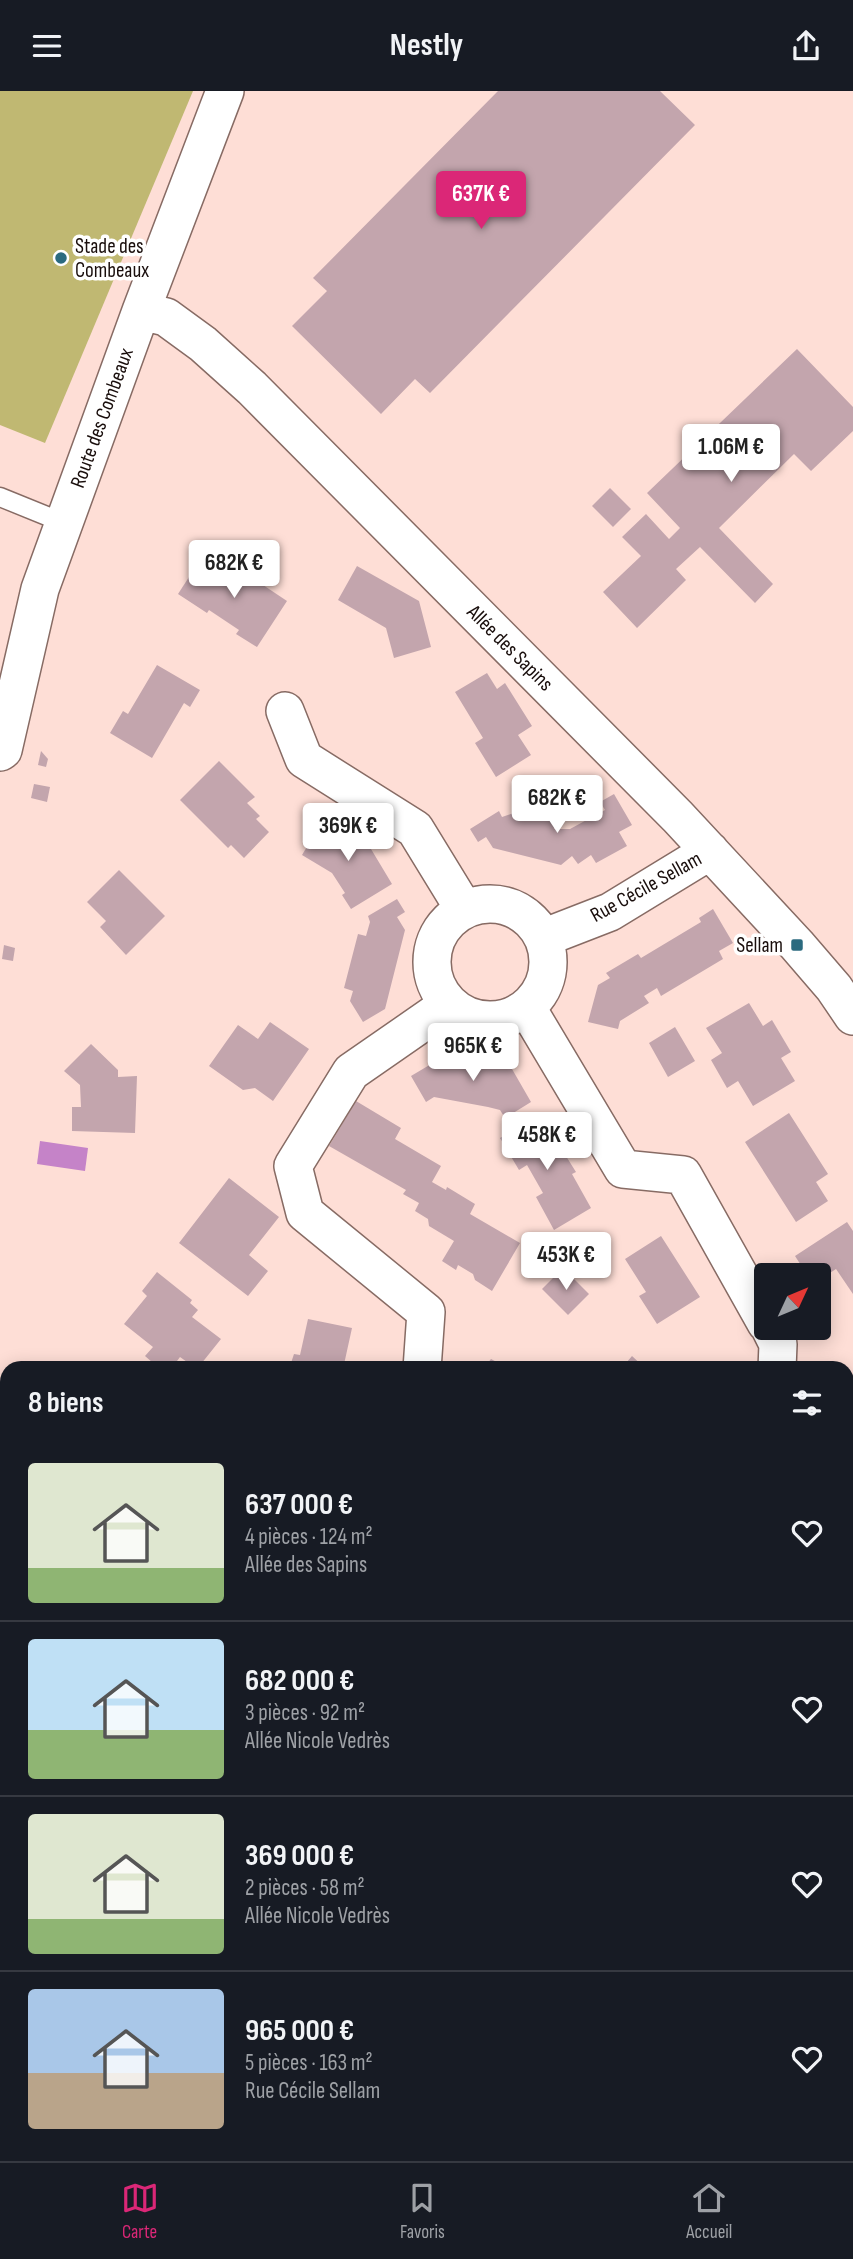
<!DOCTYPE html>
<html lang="fr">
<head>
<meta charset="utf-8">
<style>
  :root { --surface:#171b24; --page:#242831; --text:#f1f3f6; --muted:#9ea1a6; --line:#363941; --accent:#db2777 }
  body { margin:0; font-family:"Sofia Sans Condensed",sans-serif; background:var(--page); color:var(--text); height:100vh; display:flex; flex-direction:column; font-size:26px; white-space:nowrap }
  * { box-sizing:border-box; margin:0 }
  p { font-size:23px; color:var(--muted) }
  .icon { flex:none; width:38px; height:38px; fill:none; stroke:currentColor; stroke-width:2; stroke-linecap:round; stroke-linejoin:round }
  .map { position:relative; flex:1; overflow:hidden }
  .panel { position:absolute; left:0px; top:1270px; width:854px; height:800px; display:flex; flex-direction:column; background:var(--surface); border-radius:21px 21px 0 0; box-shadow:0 4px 18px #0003 }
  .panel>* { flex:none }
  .needle { width:46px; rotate:46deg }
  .controls { position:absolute; left:754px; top:1172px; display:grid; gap:14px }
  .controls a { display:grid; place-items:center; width:77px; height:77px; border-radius:7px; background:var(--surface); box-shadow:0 4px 18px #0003; font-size:35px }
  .price { position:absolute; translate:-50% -60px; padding:0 16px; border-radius:7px; background:#fff; color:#222; font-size:23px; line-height:46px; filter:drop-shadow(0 2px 4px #0008) }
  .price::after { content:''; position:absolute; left:50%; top:42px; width:21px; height:16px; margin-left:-10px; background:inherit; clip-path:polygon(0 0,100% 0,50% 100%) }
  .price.selected { background:var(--accent); color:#fff }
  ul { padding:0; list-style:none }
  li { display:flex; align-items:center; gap:21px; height:175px; padding:0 28px }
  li+li { border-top:2px solid var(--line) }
  li span { display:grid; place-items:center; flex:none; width:196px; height:140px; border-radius:7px; color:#555 }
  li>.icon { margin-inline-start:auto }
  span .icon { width:84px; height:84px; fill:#fffc; stroke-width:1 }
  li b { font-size:30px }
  h2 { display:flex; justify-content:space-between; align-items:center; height:84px; padding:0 28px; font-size:30px }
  header { display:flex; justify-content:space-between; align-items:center; height:91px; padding:0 28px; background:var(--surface); font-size:32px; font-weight:700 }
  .menu { display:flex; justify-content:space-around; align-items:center; height:98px; border-top:2px solid var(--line); background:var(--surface); font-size:19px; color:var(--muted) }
  .menu a { display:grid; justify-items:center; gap:4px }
  .menu .selected { color:var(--accent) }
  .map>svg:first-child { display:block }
  .green { fill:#c0b872 }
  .water { fill:#c583c8 }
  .building { fill:#c3a5ad }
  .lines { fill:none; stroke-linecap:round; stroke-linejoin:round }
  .lane-casing { stroke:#876b64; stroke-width:21 }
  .street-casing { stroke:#876b64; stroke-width:40 }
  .lane { stroke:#fff; stroke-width:18 }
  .street { stroke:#fff; stroke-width:37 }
  .poi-dot { fill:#2b6a7f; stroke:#fff; stroke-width:2.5 }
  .labels { text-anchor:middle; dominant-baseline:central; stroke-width:7; stroke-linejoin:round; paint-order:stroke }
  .poi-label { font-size:21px; fill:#190e0c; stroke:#fff; text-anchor:start }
  .street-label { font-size:21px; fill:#190e0c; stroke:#fff }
</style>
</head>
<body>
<header><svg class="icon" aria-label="menu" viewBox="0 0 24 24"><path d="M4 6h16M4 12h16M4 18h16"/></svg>Nestly<svg class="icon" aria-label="share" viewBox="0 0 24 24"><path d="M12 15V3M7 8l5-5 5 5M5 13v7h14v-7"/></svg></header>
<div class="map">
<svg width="853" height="2070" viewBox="0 0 853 2070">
  <rect width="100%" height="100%" fill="#feded6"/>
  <!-- green -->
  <path class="green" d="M0,0H193L45,352L0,334Z"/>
  <!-- water -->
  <path class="water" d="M40,1050L88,1057L85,1080L37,1073Z"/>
  <!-- building -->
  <path class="building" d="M498,0H660L695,34L430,302L415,288L381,323L292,235L327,200L313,187Z
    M797,258L853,316V340L811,380L794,363L719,437L773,493L755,512L700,456L676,478L686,489L637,537L603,501L641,465L622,446L646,423L669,448L680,437L647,402Z
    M610,397L631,418L613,436L592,415Z
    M200,469L229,488L236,476L287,510L257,556L236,543L239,539L209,519L207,522L178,503Z
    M357,475L419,510L431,556L394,567L386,537L338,509Z
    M157,574L200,599L190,616L184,612L152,667L110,642L123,620L128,623Z
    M487,582L497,598L505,592L532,635L518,644L531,664L496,686L475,652L483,647L455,601Z
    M41,660L48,668L46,676L38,674Z
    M219,670L255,706L247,712L260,725L256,728L269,741L244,767L231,754L228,757L180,709Z
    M34,693L50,696L47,711L31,707Z
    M614,703L632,734L619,741L627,755L596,772L591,764L578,773L572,765L561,774L493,757L486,746L478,751L470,738L499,720L502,726L519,720L556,729L554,738H570L605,719L600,711Z
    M330,728L365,748L392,793L351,818L342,804L345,802L332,782L302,764L314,744L318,747Z
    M119,779L165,825L126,864L100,836L106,830L87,811Z
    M397,808L405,821L397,826L405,839L385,918L363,931L350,910L353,900L344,897L358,843L366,845L370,831L368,825Z
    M713,818L733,852L719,860L723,868L661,905L657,897L644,905L649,912L620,930L618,938L588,931L598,894L610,887L606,882L638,863L641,867L701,831L699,827Z
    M4,854L15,857L13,870L2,868Z
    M749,912L763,935L772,929L791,961L781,967L795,990L753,1015L738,990L727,997L711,969L722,962L706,937Z
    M270,931L309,958L273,1010L255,997L243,999L209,975L238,934L258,948Z
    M675,936L695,970L668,986L649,952Z
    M91,953L118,979V986L137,985L135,1042L72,1040V1016H81L80,994L64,980Z
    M458,962L498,970L497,976L512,978L531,1011L505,1027L500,1019L488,1016L434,1006L426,1011L411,985L443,966L457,968Z
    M356,1010L401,1037L395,1048L441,1075L432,1091L446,1099L447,1096L475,1113L470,1123L520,1152L492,1200L475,1189L473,1183L458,1174L456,1179L442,1170L454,1150L429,1135L428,1128L415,1120L419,1112L403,1103L406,1099L329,1055Z
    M789,1022L828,1083L816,1091L828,1110L796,1131L745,1051Z
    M537,1025L556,1056L559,1054L576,1081L572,1083L591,1117L554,1139L536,1106L543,1102L527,1074L519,1079L500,1047Z
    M229,1087L279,1126L249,1164L268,1180L248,1205L179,1152Z
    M847,1131L853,1140V1203L836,1178L819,1189V1185H808L795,1165Z
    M661,1145L700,1206L657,1233L639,1205L646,1201L625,1168Z
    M563,1177L589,1203L568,1224L542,1198Z
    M157,1181L192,1209L190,1212L198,1219L192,1226L221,1248L197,1278L180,1266L171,1278H160L145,1265L153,1256L124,1233L147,1205L142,1200Z
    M308,1228L352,1237L343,1278H289L294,1263L300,1264Z
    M632,1265L646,1278H621Z
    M491,1268L510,1278H483Z
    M7,1307V1343L0,1337V1316Z
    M847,1381L853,1387V1404L847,1410Z
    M7,1386V1452L0,1460V1395Z
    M7,1941V2006L0,2001V1946L2,1947Z
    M851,1999L853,2000V2044L847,2041V2005Z
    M150,2063H216L217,2070H156Z
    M653,2063H696L697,2070H654Z"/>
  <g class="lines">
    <!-- lane casing -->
    <g class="lane-casing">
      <path id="lane" d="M0,406L64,432
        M0,1535L7,1543"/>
    </g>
    <!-- street casing -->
    <g class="street-casing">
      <path id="street" d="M141,220L166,226L203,253L252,297L678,726L797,854L834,897L853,925
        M285,620L304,668L415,738L464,818
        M0,661L3,659L40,498L141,220L225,0
        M432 871a58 58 0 1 1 116 0a58 58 0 1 1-116 0Z
        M543,847L610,821L710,760
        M527,917L623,1078L683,1084L766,1232
        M770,1237L778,1253L777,1278
        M422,1278L426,1221L305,1122L293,1075L351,981L449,913
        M571,2063L572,2070
        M461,2070L492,2063"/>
    </g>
    <!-- lane -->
    <use href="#lane" class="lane"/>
    <!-- street -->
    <use href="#street" class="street"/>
  </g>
  <!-- markers -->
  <g class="poi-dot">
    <circle cx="61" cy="167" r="7"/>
    <rect x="790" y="847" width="14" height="14" rx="3.5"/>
  </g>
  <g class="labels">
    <!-- poi labels -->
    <g class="poi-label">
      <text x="75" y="155">Stade des<tspan x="75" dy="24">Combeaux</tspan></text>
      <text x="783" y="854" text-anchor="end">Sellam</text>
    </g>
    <!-- street labels -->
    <g class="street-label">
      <text transform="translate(102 327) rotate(-70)">Route des Combeaux</text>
      <text transform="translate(510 557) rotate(45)">Allée des Sapins</text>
      <text transform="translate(646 796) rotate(-29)">Rue Cécile Sellam</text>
    </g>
  </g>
</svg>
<div class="controls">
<a><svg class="needle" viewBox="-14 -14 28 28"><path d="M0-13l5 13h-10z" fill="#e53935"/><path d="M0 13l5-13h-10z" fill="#9ea1a6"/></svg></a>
</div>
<b class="price selected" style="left:481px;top:140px">637K €</b>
<b class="price" style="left:731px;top:393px">1.06M €</b>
<b class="price" style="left:234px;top:509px">682K €</b>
<b class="price" style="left:557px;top:744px">682K €</b>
<b class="price" style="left:348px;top:772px">369K €</b>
<b class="price" style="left:473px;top:992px">965K €</b>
<b class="price" style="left:547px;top:1081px">458K €</b>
<b class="price" style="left:566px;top:1201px">453K €</b>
<section class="panel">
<h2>8 biens<svg class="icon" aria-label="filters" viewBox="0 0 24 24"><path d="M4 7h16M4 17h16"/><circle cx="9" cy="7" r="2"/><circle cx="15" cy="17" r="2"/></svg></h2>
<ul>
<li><span style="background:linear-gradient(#dfe7d0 75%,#8fb573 0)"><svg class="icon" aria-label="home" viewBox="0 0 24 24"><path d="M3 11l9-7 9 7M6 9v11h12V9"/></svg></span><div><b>637 000 €</b><p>4 pièces · 124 m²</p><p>Allée des Sapins</p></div><svg class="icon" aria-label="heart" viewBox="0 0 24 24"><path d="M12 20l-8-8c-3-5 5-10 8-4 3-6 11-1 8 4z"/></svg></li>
<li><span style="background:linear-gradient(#bfe0f5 65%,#8fb573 0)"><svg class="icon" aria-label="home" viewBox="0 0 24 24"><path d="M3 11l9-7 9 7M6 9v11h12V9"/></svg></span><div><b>682 000 €</b><p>3 pièces · 92 m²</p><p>Allée Nicole Vedrès</p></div><svg class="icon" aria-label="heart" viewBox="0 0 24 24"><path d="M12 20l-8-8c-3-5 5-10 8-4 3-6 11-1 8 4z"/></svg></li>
<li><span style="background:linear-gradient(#dfe7d0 75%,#8fb573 0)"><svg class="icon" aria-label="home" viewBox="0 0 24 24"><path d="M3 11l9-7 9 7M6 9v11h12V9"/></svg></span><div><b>369 000 €</b><p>2 pièces · 58 m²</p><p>Allée Nicole Vedrès</p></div><svg class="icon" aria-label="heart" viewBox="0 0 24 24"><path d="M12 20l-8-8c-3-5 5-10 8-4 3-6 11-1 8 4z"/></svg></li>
<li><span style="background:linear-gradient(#a9c7e8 60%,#b9a48a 0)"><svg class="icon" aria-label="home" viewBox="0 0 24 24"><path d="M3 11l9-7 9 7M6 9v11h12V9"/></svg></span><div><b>965 000 €</b><p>5 pièces · 163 m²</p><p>Rue Cécile Sellam</p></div><svg class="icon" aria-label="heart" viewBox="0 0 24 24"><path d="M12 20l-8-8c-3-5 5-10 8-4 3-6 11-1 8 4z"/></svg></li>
</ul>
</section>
</div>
<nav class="menu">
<a class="selected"><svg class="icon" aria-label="map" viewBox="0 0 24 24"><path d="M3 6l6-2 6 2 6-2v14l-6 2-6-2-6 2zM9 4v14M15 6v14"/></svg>Carte</a>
<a><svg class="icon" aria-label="saved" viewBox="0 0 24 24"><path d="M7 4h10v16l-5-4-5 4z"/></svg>Favoris</a>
<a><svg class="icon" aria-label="home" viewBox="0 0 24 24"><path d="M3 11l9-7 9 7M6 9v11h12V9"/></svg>Accueil</a>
</nav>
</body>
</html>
